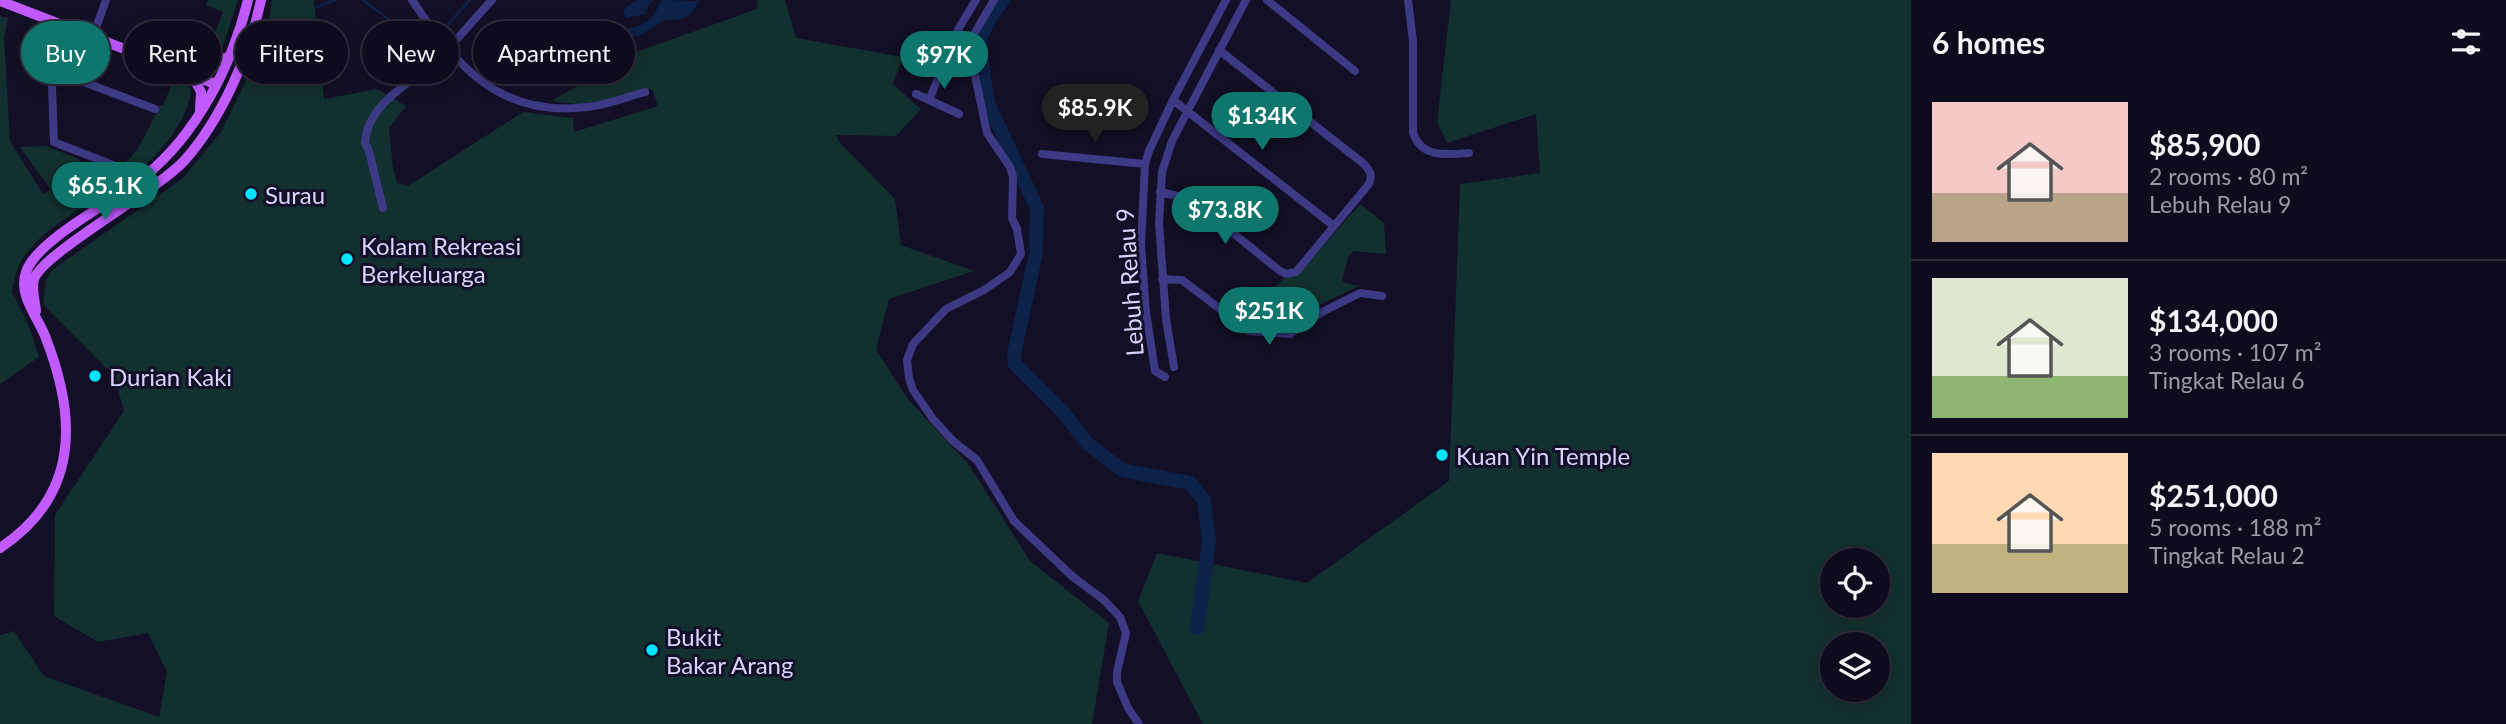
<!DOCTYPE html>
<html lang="en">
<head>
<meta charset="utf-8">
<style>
  :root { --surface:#0e0b1c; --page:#1c1929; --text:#f1f3f6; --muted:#9b9ba3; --line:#2e2b3b; --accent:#0f766e }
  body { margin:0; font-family:Lato,sans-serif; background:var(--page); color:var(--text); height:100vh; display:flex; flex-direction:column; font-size:26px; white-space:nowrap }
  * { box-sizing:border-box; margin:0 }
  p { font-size:23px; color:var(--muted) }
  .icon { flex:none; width:38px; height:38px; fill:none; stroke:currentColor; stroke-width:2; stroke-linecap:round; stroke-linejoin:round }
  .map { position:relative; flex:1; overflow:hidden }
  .drawer { display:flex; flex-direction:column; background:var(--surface); width:595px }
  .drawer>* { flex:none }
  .hud { position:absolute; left:21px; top:21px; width:665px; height:63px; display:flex; gap:14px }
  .controls { position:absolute; left:1820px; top:548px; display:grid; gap:14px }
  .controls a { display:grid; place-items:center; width:70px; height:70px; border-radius:50%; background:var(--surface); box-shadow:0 4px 18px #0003,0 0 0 2px var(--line); font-size:35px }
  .price { position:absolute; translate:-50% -60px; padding:0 16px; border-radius:24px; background:var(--accent); color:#fff; font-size:23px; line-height:46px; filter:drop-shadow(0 2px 4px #0008) }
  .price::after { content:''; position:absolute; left:50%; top:42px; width:21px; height:16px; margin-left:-10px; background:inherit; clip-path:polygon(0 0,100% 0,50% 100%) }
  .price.active { background:#222; color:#fff }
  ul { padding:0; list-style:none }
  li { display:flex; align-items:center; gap:21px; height:175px; padding:0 21px }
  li+li { border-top:2px solid var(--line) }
  li span { display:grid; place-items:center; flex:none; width:196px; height:140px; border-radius:0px; color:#555 }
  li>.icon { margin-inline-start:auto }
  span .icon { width:84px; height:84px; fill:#fffc; stroke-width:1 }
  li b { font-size:30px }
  h2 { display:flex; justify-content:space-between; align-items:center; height:84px; padding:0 21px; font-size:30px }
  .chip { padding:0 24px; border-radius:32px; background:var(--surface); box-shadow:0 4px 18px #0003,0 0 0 2px var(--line); font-size:24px; line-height:63px }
  .chip.active { background:var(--accent); color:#fff }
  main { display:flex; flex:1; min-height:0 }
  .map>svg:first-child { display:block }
  .green { fill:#12302f; fill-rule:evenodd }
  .water { fill:#0c2248 }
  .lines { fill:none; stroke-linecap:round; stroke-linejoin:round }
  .stream { stroke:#0c2248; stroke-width:2.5 }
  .river { stroke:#0c2248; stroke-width:14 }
  .minor { stroke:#3d3a85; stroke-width:8 }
  .major { stroke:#c25bff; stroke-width:10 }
  .poi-dot { fill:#00e5ff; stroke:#130f26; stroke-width:2.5 }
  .labels { text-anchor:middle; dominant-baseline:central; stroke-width:6; stroke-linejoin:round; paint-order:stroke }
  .poi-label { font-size:24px; fill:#d9d4ff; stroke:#130f26; text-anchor:start }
  .street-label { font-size:24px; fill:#d9d4ff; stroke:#130f26 }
</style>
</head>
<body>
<main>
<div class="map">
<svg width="1911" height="724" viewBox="0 0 1911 724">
  <rect width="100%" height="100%" fill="#130f26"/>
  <!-- green -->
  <path class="green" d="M208,0H238L222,49L210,46L223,12L206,5Z
    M272,0H314L324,99L377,89L406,106L389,128L393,168L397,183L408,186L523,112L573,118L574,132L658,106L652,89L584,105L551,101L639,51L757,9L758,0H785L796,38L903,57L893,84L921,109L896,136L836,135L840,143L895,199L901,245L974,271L889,299L876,350L908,399L969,465L1030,561L1109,623L1092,724H0V635L14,631L44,676L159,717L167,672L148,633L98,642L54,616L55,515L124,411L114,376L43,304L46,280L52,270L183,178L221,132L266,39Z
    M1451,0H1911V724H1203L1138,601L1157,553L1307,583L1449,481L1460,184L1540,173L1536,114L1447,143L1437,122ZM1832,560H1878V606H1832ZM1832,644H1878V690H1832Z
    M0,16L8,18L4,38L10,141L43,194L51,190L20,147L46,146L79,159L88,177C133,173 142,141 160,105L163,106L174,79L185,83L191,89C189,121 157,158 132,176C95,204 47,221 21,261C16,269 14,282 12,292L29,326L39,357L0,384Z
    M1360,204L1384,223L1386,254L1354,251L1348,257L1342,282L1359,286L1323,303L1289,328L1252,325L1266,306L1265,300L1284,278L1299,274Z"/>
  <!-- water -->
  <path class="water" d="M637,0H654L649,4L645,14L627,18L624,14V9Z
    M661,0L699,1L693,11L683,19L664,20L639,36L560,49L545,41C560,18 624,43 650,19C655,15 659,5 661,0Z"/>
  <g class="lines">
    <!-- stream -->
    <path class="stream" d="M363,0L418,41L432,35
      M317,7L335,0
      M438,32L446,27L470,0"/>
    <!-- river -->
    <path class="river" d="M1003,0L990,18L981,37L980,48L988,103L1037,208L1036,253L1014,354L1015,364L1063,412L1087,443L1122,470L1190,483L1204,500L1209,541L1197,628"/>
    <!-- minor -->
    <path class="minor" d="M412,0C456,66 500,118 587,107C607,105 626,97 645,92
      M994,0L974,34L970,52L987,133L1010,167L1013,177L1012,218L1017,229L1021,254L1010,272L984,290L946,309L913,344L907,360L909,378L913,390L933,419L953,441L977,460L1014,521L1073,577L1104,600L1120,617L1126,633L1117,672V682L1128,708L1139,724
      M1267,0L1355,71
      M1408,0L1413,41V132C1420,158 1447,155 1469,153
      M64,25L51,60L54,142L113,165
      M93,36L106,0
      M52,70L155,109
      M916,94L959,114
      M929,100L959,28L976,0
      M1173,100L1334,226
      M1042,154L1145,164
      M1160,192L1191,199L1280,271L1286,274L1296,272L1369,184C1373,175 1370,171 1364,164L1219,50
      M383,208L369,151L365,143C367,102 414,82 441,56C459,38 475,18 492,0
      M1162,279L1182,280L1249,331L1290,334L1324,311L1360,293L1382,296
      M1174,367L1166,319L1159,223L1162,172L1172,141L1246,0
      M1165,377L1155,371L1146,312L1141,245L1145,164L1149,151L1173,100L1226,0"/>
    <!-- major -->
    <path class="major" d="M0,1L215,84
      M192,74L207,71L225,58
      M192,75L201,92L200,110
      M36,311C35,300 31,290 34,279C43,253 156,191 184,161C221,120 250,54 261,0
      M0,548C80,495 77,417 45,336C37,316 18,295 26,272C37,239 117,200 145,176C197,134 232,65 248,0"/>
  </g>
  <!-- markers -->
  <g class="poi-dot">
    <circle cx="251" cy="194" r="7"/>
    <circle cx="347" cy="259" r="7"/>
    <circle cx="95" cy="376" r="7"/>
    <circle cx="1442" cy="455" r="7"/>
    <circle cx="652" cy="650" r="7"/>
  </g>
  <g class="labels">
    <!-- poi labels -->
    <g class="poi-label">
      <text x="265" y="194">Surau</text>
      <text x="361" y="245">Kolam Rekreasi<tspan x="361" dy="28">Berkeluarga</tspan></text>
      <text x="109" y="376">Durian Kaki</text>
      <text x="1456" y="455">Kuan Yin Temple</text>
      <text x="666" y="636">Bukit<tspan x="666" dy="28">Bakar Arang</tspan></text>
    </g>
    <!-- street labels -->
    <g class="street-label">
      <text transform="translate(1129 282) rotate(-94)">Lebuh Relau 9</text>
    </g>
  </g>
</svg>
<div class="controls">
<a><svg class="icon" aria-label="locate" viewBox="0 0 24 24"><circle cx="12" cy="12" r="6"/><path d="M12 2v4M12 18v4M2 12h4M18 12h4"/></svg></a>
<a><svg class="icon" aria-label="layers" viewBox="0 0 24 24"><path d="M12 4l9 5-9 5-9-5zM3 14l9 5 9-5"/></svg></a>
</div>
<b class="price" style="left:944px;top:91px">$97K</b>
<b class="price active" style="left:1095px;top:144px">$85.9K</b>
<b class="price" style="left:1262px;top:152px">$134K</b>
<b class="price" style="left:105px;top:222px">$65.1K</b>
<b class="price" style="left:1225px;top:246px">$73.8K</b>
<b class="price" style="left:1269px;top:347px">$251K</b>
<div class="hud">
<a class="chip active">Buy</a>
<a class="chip">Rent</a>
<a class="chip">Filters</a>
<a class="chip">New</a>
<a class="chip">Apartment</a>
</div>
</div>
<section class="drawer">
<h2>6 homes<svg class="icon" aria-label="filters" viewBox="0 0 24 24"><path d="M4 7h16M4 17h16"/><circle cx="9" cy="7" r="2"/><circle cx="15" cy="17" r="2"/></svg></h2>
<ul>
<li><span style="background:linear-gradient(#f6c9c9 65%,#b9a48a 0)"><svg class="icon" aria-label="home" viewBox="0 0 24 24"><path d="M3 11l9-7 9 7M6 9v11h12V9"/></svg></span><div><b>$85,900</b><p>2 rooms · 80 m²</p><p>Lebuh Relau 9</p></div></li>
<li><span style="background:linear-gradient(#dfe7d0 70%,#8fb573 0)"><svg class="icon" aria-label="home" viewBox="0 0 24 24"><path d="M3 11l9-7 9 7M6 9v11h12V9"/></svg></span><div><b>$134,000</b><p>3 rooms · 107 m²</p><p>Tingkat Relau 6</p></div></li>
<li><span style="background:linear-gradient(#ffd9b3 65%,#c2b280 0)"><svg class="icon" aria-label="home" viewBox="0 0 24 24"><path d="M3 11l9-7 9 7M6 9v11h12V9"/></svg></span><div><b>$251,000</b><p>5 rooms · 188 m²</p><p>Tingkat Relau 2</p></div></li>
</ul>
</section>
</main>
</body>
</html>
